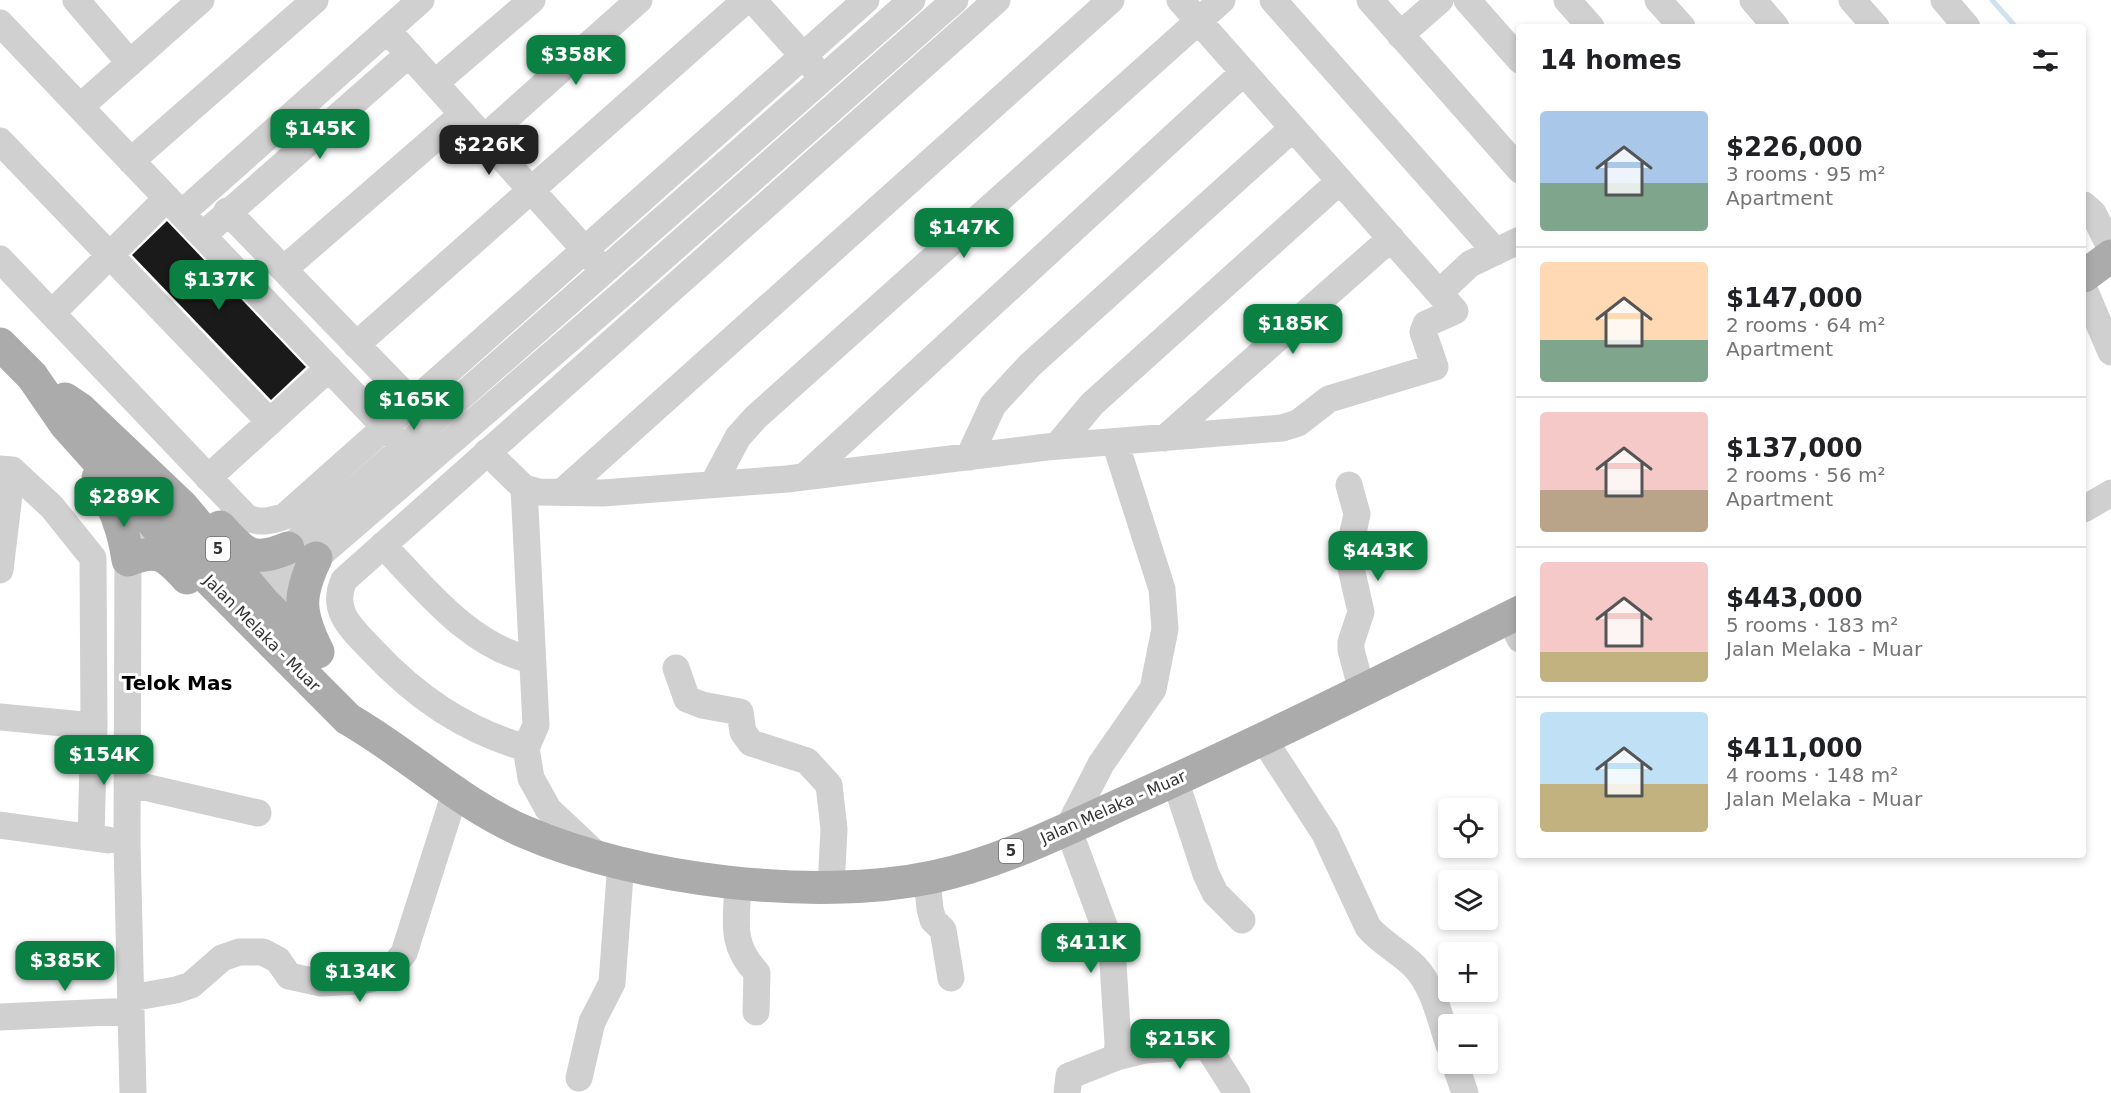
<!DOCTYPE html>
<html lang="en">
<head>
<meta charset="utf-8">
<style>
  :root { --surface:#fff; --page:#f2f2f2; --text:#202124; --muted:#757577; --line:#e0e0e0; --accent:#0b8043 }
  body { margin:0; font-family:"DejaVu Sans",sans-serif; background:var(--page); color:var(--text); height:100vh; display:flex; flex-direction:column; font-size:22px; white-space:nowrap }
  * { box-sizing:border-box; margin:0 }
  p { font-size:20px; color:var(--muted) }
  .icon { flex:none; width:33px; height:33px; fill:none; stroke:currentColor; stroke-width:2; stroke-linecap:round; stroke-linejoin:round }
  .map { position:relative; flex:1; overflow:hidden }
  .sheet { position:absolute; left:1516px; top:24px; width:570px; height:834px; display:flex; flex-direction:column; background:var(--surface); border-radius:6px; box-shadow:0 3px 9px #0003 }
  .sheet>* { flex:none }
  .fabs { position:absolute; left:1438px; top:798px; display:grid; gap:12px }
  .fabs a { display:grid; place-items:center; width:60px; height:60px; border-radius:6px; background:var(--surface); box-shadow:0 3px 9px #0003; font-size:30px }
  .price { position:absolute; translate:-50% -51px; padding:0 14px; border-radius:12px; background:var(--accent); color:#fff; font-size:20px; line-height:39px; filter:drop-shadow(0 2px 3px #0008) }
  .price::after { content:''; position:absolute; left:50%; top:36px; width:18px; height:14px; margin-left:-9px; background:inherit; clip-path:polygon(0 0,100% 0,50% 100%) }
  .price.current { background:#222; color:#fff }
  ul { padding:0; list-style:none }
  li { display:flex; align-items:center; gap:18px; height:150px; padding:0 24px }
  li+li { border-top:2px solid var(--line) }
  li span { display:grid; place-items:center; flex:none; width:168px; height:120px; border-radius:6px; color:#555 }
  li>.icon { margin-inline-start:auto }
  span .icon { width:72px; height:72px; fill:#fffc; stroke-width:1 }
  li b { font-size:26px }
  h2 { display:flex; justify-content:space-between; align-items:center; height:72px; padding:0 24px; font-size:26px }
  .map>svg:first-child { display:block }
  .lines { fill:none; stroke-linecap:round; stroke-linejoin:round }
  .stream { stroke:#cfe2ee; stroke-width:5 }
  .building { fill:#1a1a1a }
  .minor { stroke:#d0d0d0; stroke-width:27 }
  .major { stroke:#ababab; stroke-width:33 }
  .labels { text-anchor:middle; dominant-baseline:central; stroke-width:6; stroke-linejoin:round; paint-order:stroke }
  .shield { fill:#fff; stroke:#707070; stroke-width:1.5 }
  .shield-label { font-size:15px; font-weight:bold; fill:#333 }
  .street-label { font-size:16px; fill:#333; stroke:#fff }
  .quarter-label { font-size:20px; font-weight:bold; fill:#000; stroke:#fff }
</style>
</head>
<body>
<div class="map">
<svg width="2111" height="1093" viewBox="0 0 2111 1093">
  <rect width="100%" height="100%" fill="#fff"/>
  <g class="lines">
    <!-- stream -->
    <path class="stream" d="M1992,0L2016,27"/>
  </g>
  <!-- building -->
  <path class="building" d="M167,221L306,367L271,400L132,255Z"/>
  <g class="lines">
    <!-- minor -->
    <path class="minor" d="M76,0L130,63
      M753,0L814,68
      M1273,0L1496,252
      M1370,0L1520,170
      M1467,0L1520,60
      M1567,0L1591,27
      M1658,0L1682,27
      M1753,0L1776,27
      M1852,0L1876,27
      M1944,0L1967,27
      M0,23L398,441
      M387,30L595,261
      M1400,35L1440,0
      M435,83L532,0
      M80,107L201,0
      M484,138L639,0
      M0,141L270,422
      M131,161L315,0
      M2084,205L2093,213L2111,249
      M227,211L412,402
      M182,213L421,0
      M203,235L409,54
      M0,259L246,517C259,524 271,521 285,516L866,0
      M284,269L463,114
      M2084,289L2111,352
      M1439,293L1470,264L1520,240
      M52,313L167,198
      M356,345L746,0
      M1165,438L1391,238
      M1057,446L1092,404L1340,181
      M487,452L524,488L539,492L603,493L787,479L1047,447L1282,428L1298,423L1329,399L1435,367L1423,332L1426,324L1455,311L1180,0
      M969,457L993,405L1030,365L1293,128
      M0,469L12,470L52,507L93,558L94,726L91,837
      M804,477L1244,72
      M208,478L329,368
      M713,484L738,437L756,417L1222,0
      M1349,485L1357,514L1348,555L1361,612L1351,642V650L1362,691
      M524,488L536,725L526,748
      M562,492L1111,0
      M2084,509L2111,493
      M383,545C425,589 470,647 532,660
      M0,570L12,470
      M243,604L247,585L912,0
      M245,612L264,603L623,293L955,0
      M1509,617L1520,639
      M676,668L687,699L702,705L740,712L743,732L751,743L807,761L829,785L834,829L831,887
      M0,717L94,726
      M1264,740L1325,834L1368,927C1381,943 1401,952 1415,967C1434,987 1440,1019 1449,1045
      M1175,780L1206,874L1215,893L1242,920
      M127,783L258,813
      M0,825L108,840
      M598,856L548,809L531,778L526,748C464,730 416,697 372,650C352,629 330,611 344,580L997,0
      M927,878L930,909L933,920L943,930L951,978
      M738,882C737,921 729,943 757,973L756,1012
      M131,998L176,990L191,985L222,958L239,952H263L278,960L289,976L321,983L361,981L386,975L404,953L454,796
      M0,1017L131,1011
      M1117,1057L1145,1050L1207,1046L1237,1093
      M1455,1064L1465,1093
      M579,1078L592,1022L612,983L621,862
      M133,1093L127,843L128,560L141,543
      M1067,1093L1069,1076L1117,1057L1118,1043L1112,947L1068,828L1101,764L1153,689L1165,629L1162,589L1115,442"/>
    <!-- major -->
    <path class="major" d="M2084,276L2111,256
      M0,344L32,376L65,424L158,528L348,719C409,754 460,804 525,832C636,880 814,902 933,877C1003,862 1070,827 1135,798C1265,740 1392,676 1520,612
      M65,399L80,409L182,506L264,603L312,651
      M98,478C114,504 124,530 128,560C158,548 166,555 187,578
      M220,527C244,554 252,563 288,548
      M316,558C297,597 299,614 318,652"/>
  </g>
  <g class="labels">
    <!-- shield labels -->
    <g class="shield">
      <rect x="206" y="537" width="24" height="24" rx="4.5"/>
      <rect x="999" y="839" width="24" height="24" rx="4.5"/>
    </g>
    <g class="shield-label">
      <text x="218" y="549">5</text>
      <text x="1011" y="851">5</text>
    </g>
    <!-- street labels -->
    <g class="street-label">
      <text transform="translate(262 633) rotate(45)">Jalan Melaka - Muar</text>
      <text transform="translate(1113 807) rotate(-24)">Jalan Melaka - Muar</text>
    </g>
    <!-- quarter labels -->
    <g class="quarter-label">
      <text x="177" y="683">Telok Mas</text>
    </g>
  </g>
</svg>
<div class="fabs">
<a><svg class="icon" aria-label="locate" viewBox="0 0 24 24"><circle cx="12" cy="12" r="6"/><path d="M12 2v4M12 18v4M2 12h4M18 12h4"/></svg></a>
<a><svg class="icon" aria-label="layers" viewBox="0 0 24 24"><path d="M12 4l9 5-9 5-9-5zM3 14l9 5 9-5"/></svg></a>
<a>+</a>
<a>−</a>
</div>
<b class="price" style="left:576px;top:86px">$358K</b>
<b class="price" style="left:320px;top:160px">$145K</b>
<b class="price current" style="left:489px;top:176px">$226K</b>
<b class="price" style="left:964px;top:259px">$147K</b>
<b class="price" style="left:219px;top:311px">$137K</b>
<b class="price" style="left:1293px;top:355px">$185K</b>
<b class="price" style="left:414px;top:431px">$165K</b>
<b class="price" style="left:124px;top:528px">$289K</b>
<b class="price" style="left:1378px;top:582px">$443K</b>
<b class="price" style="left:104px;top:786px">$154K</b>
<b class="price" style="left:1091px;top:974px">$411K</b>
<b class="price" style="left:65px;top:992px">$385K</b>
<b class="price" style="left:360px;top:1003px">$134K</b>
<b class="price" style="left:1180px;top:1070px">$215K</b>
<section class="sheet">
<h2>14 homes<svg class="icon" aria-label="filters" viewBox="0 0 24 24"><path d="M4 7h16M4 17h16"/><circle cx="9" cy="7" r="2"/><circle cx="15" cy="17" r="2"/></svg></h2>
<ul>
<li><span style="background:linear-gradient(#a9c7e8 60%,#7fa58c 0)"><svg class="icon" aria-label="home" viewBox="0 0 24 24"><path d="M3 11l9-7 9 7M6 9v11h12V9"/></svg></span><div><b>$226,000</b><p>3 rooms · 95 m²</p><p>Apartment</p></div></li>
<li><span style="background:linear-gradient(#ffd9b3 65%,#7fa58c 0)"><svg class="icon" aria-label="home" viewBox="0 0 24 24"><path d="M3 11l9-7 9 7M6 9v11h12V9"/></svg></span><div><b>$147,000</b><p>2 rooms · 64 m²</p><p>Apartment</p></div></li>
<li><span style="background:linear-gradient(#f6c9c9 65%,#b9a48a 0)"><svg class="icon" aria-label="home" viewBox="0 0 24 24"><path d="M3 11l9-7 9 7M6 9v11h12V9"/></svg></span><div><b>$137,000</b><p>2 rooms · 56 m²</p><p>Apartment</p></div></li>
<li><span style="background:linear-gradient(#f6c9c9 75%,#c2b280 0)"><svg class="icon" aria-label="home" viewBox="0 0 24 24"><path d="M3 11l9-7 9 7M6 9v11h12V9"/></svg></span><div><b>$443,000</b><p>5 rooms · 183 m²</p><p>Jalan Melaka - Muar</p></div></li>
<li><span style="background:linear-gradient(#bfe0f5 60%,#c2b280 0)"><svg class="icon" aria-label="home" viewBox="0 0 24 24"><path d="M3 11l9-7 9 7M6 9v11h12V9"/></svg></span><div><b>$411,000</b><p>4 rooms · 148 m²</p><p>Jalan Melaka - Muar</p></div></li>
</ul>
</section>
</div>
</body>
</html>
